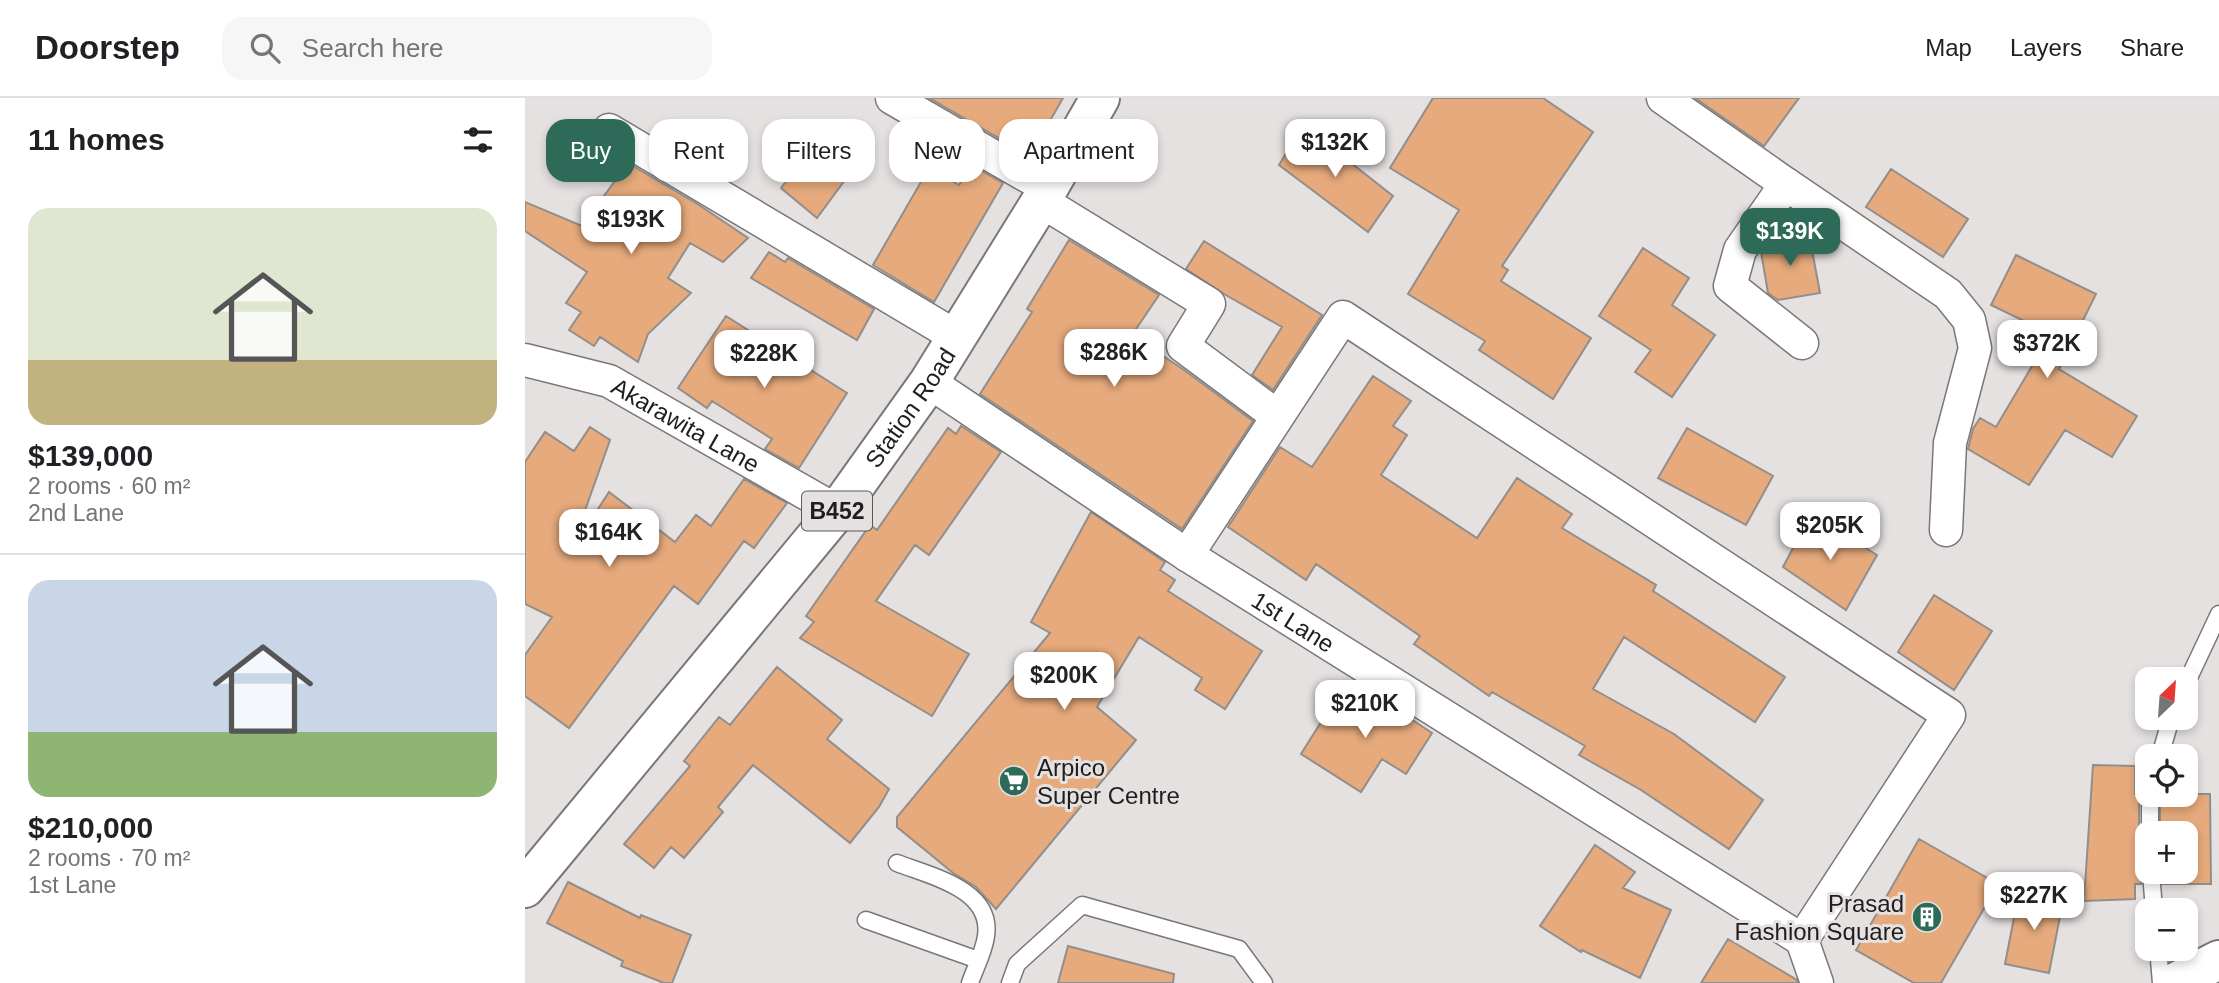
<!DOCTYPE html>
<html lang="en">
<head>
<meta charset="utf-8">
<style>
  :root { --surface:#fff; --page:#f6f6f6; --text:#202124; --muted:#757577; --line:#e0e0e0; --accent:#2d6a57 }
  body { margin:0; font-family:Helvetica,sans-serif; background:var(--page); color:var(--text); height:100vh; display:flex; flex-direction:column; font-size:26px; white-space:nowrap }
  * { box-sizing:border-box; margin:0 }
  p { font-size:23px; color:var(--muted) }
  .icon { flex:none; width:38px; height:38px; fill:none; stroke:currentColor; stroke-width:2; stroke-linecap:round; stroke-linejoin:round }
  .map { position:relative; flex:1; overflow:hidden }
  .details { display:flex; flex-direction:column; background:var(--surface); width:525px }
  .details>* { flex:none }
  .top-card { position:absolute; left:21px; top:21px; width:665px; height:63px; display:flex; gap:14px }
  .needle { width:46px; rotate:25deg }
  .fabs { position:absolute; left:1610px; top:569px; display:grid; gap:14px }
  .fabs a { display:grid; place-items:center; width:63px; height:63px; border-radius:14px; background:var(--surface); box-shadow:0 4px 10px #0003; font-size:35px }
  .price { position:absolute; translate:-50% -60px; padding:0 16px; border-radius:14px; background:#fff; color:#222; font-size:23px; line-height:46px; filter:drop-shadow(0 2px 4px #0008) }
  .price::after { content:''; position:absolute; left:50%; top:42px; width:21px; height:16px; margin-left:-10px; background:inherit; clip-path:polygon(0 0,100% 0,50% 100%) }
  .price.selected { background:var(--accent); color:#fff }
  ul { padding:0; list-style:none }
  li { display:grid; align-content:center; gap:14px; height:371px; padding:0 28px }
  li+li { border-top:2px solid var(--line) }
  li span { display:grid; place-items:center; height:217px; border-radius:21px; color:#555 }
  li>.icon { margin-inline-start:auto }
  span .icon { width:126px; height:126px; fill:#fffc; stroke-width:1 }
  li b { font-size:30px }
  h2 { display:flex; justify-content:space-between; align-items:center; height:84px; padding:0 28px; font-size:30px }
  .pill { padding:0 24px; border-radius:21px; background:var(--surface); box-shadow:0 4px 10px #0003; font-size:24px; line-height:63px }
  .pill.selected { background:var(--accent); color:#fff }
  header { display:flex; align-items:center; gap:42px; box-sizing:border-box; height:98px; padding:0 35px; background:var(--surface); border-bottom:2px solid var(--line) }
  header strong { font-size:33px }
  nav { display:flex; gap:38px; margin-inline-start:auto; font-size:24px }
  .search { width:490px; height:63px; background:var(--page); display:flex; align-items:center; gap:18px; box-sizing:border-box; padding:0 24px; border-radius:21px; color:var(--muted); font-size:26px }
  main { display:flex; flex:1; min-height:0 }
  .map>svg:first-child { display:block }
  .building { fill:#e6aa7c; stroke:#918e8c; stroke-width:2 }
  .lines { fill:none; stroke-linecap:round; stroke-linejoin:round }
  .service-casing { stroke:#7b7776; stroke-width:19 }
  .minor-casing { stroke:#7b7776; stroke-width:35 }
  .primary-casing { stroke:#7b7776; stroke-width:42 }
  .trunk-casing { stroke:#7b7776; stroke-width:42 }
  .service { stroke:#fff; stroke-width:16 }
  .minor { stroke:#fff; stroke-width:32 }
  .primary { stroke:#fff; stroke-width:38 }
  .trunk { stroke:#fff; stroke-width:38 }
  .labels { text-anchor:middle; dominant-baseline:central; stroke-width:6; stroke-linejoin:round; paint-order:stroke }
  .shield { fill:#e5e1e0; stroke:#5a5858; stroke-width:2 }
  .shield-label { font-size:23px; font-weight:bold; fill:#1f1d1d }
  .street-label { font-size:24px; fill:#1f1d1d; stroke:#e5e1e0 }
  .poi-label { font-size:24px; fill:#1f1d1d; stroke:#e5e1e0; text-anchor:start }
</style>
</head>
<body>
<header>
<strong>Doorstep</strong>
<div class="search"><svg class="icon" aria-label="search" viewBox="0 0 24 24"><circle cx="10" cy="10" r="6"/><path d="M15 15l6 6"/></svg>Search here</div>
<nav><a>Map</a><a>Layers</a><a>Share</a></nav>
</header>
<main>
<section class="details">
<h2>11 homes<svg class="icon" aria-label="filters" viewBox="0 0 24 24"><path d="M4 7h16M4 17h16"/><circle cx="9" cy="7" r="2"/><circle cx="15" cy="17" r="2"/></svg></h2>
<ul>
<li><span style="background:linear-gradient(#dfe7d0 70%,#c2b280 0)"><svg class="icon" aria-label="home" viewBox="0 0 24 24"><path d="M3 11l9-7 9 7M6 9v11h12V9"/></svg></span><div><b>$139,000</b><p>2 rooms · 60 m²</p><p>2nd Lane</p></div></li>
<li><span style="background:linear-gradient(#c9d6e8 70%,#8fb573 0)"><svg class="icon" aria-label="home" viewBox="0 0 24 24"><path d="M3 11l9-7 9 7M6 9v11h12V9"/></svg></span><div><b>$210,000</b><p>2 rooms · 70 m²</p><p>1st Lane</p></div></li>
</ul>
</section>
<div class="map">
<svg width="1694" height="885" viewBox="0 0 1694 885">
  <rect width="100%" height="100%" fill="#e5e1e0"/>
  <!-- building -->
  <path class="building" d="M404,0H538L505,58Z
    M908,0H1018L1068,34L977,168L983,172L976,183L1066,240L1028,301L954,252L960,243L883,196L934,112L865,70Z
    M1170,0H1274L1239,48Z
    M778,27L868,98L843,134L754,67Z
    M291,44L328,71L292,120L256,90Z
    M103,65L174,107L223,140L198,164L165,145L143,180L166,195L123,236L113,264L75,239L69,248L44,232L56,214L41,205L62,174L0,133V104L57,128Z
    M446,67L478,85L409,204L348,167L404,70L434,87Z
    M1366,71L1443,121L1418,159L1341,109Z
    M1284,136L1295,195L1253,202L1243,195L1236,154L1243,144Z
    M544,142L634,197L607,237L659,272L728,323L657,431L455,296L507,214L502,211Z
    M679,143L797,217L748,292L727,277L757,229L699,196L661,171Z
    M1118,150L1164,180L1147,207L1190,237L1147,299L1110,274L1126,252L1074,218Z
    M244,154L260,164L263,160L349,211L332,242L226,180Z
    M1491,157L1571,196L1534,271L1612,318L1587,359L1540,332L1504,387L1443,351L1448,331L1455,320L1471,329L1526,236L1466,207Z
    M201,218L322,295L274,370L240,351L247,341L187,303L182,310L153,290Z
    M848,278L886,303L868,328L882,337L856,377L952,440L992,380L1047,416L1037,430L1131,487L1128,493L1260,579L1230,624L1099,539L1068,591L1149,636L1238,702L1204,751L1116,692L1054,657L1060,648L967,594L964,598L889,546L895,538L791,466L781,482L703,429L755,349L787,369Z
    M436,328L476,354L404,457L390,447L351,503L444,556L407,618L275,540L289,524L281,518L345,427L352,432L423,330L431,336Z
    M65,329L85,342L57,421L64,425L84,394L150,444L171,417L186,428L219,381L262,405L229,450L219,443L173,506L149,488L44,630L0,598V557L27,519L0,506V364L20,334L49,353Z
    M1162,330L1248,378L1221,427L1133,380Z
    M566,414L640,464L635,472L650,482L643,493L737,553L700,611L670,592L677,580L614,539L572,609L611,642L471,811L451,789L428,775L372,729V719L525,535L506,524Z
    M1286,416L1352,457L1321,512L1258,469Z
    M1409,497L1467,533L1429,592L1373,554Z
    M252,569L317,622L302,641L364,691L354,709L325,745L228,667L193,709L198,714L159,760L146,749L129,770L99,746L165,668L159,663L194,619L205,627Z
    M841,591L907,635L881,676L857,661L836,694L776,656L810,602L827,613Z
    M1568,667L1610,668V696H1614V735L1616,741L1622,745V764L1616,770V786H1610V801L1559,803Z
    M1635,696H1685L1686,786H1637L1636,774H1661V735H1635Z
    M1394,741L1473,786L1416,885H1389L1331,852Z
    M1070,747L1110,774L1098,790L1146,812L1115,880L1057,852L1056,854L1015,828Z
    M43,784L115,820L116,817L166,837L147,885H139L96,868L98,863L22,825Z
    M1494,794L1538,803L1524,875L1480,866Z
    M1203,841L1272,882L1273,885H1176Z
    M543,848L649,876L648,885H533Z"/>
  <g class="lines">
    <!-- service casing -->
    <g class="service-casing">
      <path id="service" d="M1661,586L1694,516
        M1635,658L1646,620
        M1625,696V735
        M372,765C405,778 468,791 461,838C459,854 450,870 445,885
        M1626,774L1629,812
        M341,822L453,862
        M1633,850L1636,885
        M485,885L492,866L557,807L714,851L739,885"/>
    </g>
    <!-- minor casing -->
    <g class="minor-casing">
      <g id="minor">
        <path d="M367,0L523,90"/>
        <path d="M1138,0L1261,86L1215,152L1205,188L1277,245"/>
        <path d="M84,32L432,239"/>
        <path d="M1261,86L1423,196L1444,222L1450,250L1425,345L1421,432"/>
        <path d="M516,103L684,206L658,248L752,318"/>
        <path id="s1" d="M0,262L84,283L312,413"/>
        <path id="s2" d="M404,284L662,457L1277,842L1292,885"/>
        <path d="M662,457L818,219L1424,617L1277,842"/>
      </g>
    </g>
    <!-- primary casing -->
    <g class="primary-casing">
      <g id="primary">
        <path id="s3" d="M0,790L312,413L404,284L516,103L575,0"/>
      </g>
    </g>
    <!-- trunk casing -->
    <g class="trunk-casing">
      <path id="trunk" d="M1649,885L1694,862"/>
    </g>
    <!-- service -->
    <use href="#service" class="service"/>
    <!-- minor -->
    <use href="#minor" class="minor"/>
    <!-- primary -->
    <use href="#primary" class="primary"/>
    <!-- trunk -->
    <use href="#trunk" class="trunk"/>
  </g>
  <!-- icons -->
  <defs>
    <g id="supermarket-disc" transform="scale(1.575)"><circle r="9.5" fill="#2d6a57" stroke="#e5e1e0"/><path d="M-6-5.5h2.5l.6 2H6L4.5 2H-2.5L-4.4-4H-6ZM-1.5 3.2a1.3 1.3 0 1 0 .1 0ZM3 3.2a1.3 1.3 0 1 0 .1 0Z" fill="#fff"/></g>
    <g id="building-disc" transform="scale(1.575)"><circle r="9.5" fill="#2d6a57" stroke="#e5e1e0"/><path d="M-4-6H4V6H1V3H-1V6H-4ZM-2.5-4.3h1.7v1.8h-1.7ZM.8-4.3h1.7v1.8H.8ZM-2.5-1h1.7V.8h-1.7ZM.8-1h1.7V.8H.8Z" fill="#fff"/></g>
  </defs>
  <g fill-rule="evenodd">
    <use href="#supermarket-disc" x="489" y="683"/>
    <use href="#building-disc" x="1402" y="819"/>
  </g>
  <g class="labels">
    <!-- shield labels -->
    <rect class="shield" x="277" y="393.5" width="70" height="39" rx="5"/>
    <g class="shield-label">
      <text x="312" y="413">B452</text>
    </g>
    <!-- street labels -->
    <g class="street-label">
      <text stroke="none"><textPath href="#s3" startOffset="616">Station Road</textPath></text>
      <text stroke="none"><textPath href="#s1" startOffset="175">Akarawita Lane</textPath></text>
      <text stroke="none"><textPath href="#s2" startOffset="436">1st Lane</textPath></text>
    </g>
    <!-- poi labels -->
    <g class="poi-label">
      <text x="512" y="669">Arpico<tspan x="512" dy="28">Super Centre</tspan></text>
      <text x="1379" y="805" text-anchor="end">Prasad<tspan x="1379" dy="28">Fashion Square</tspan></text>
    </g>
  </g>
</svg>
<div class="fabs">
<a><svg class="needle" viewBox="-14 -14 28 28"><path d="M0-13l5 13h-10z" fill="#e53935"/><path d="M0 13l5-13h-10z" fill="#757577"/></svg></a>
<a><svg class="icon" aria-label="locate" viewBox="0 0 24 24"><circle cx="12" cy="12" r="6"/><path d="M12 2v4M12 18v4M2 12h4M18 12h4"/></svg></a>
<a>+</a>
<a>−</a>
</div>
<b class="price" style="left:810px;top:81px">$132K</b>
<b class="price" style="left:106px;top:158px">$193K</b>
<b class="price selected" style="left:1265px;top:170px">$139K</b>
<b class="price" style="left:1522px;top:282px">$372K</b>
<b class="price" style="left:589px;top:291px">$286K</b>
<b class="price" style="left:239px;top:292px">$228K</b>
<b class="price" style="left:1305px;top:464px">$205K</b>
<b class="price" style="left:84px;top:471px">$164K</b>
<b class="price" style="left:539px;top:614px">$200K</b>
<b class="price" style="left:840px;top:642px">$210K</b>
<b class="price" style="left:1509px;top:834px">$227K</b>
<div class="top-card">
<a class="pill selected">Buy</a>
<a class="pill">Rent</a>
<a class="pill">Filters</a>
<a class="pill">New</a>
<a class="pill">Apartment</a>
</div>
</div>
</main>
</body>
</html>
